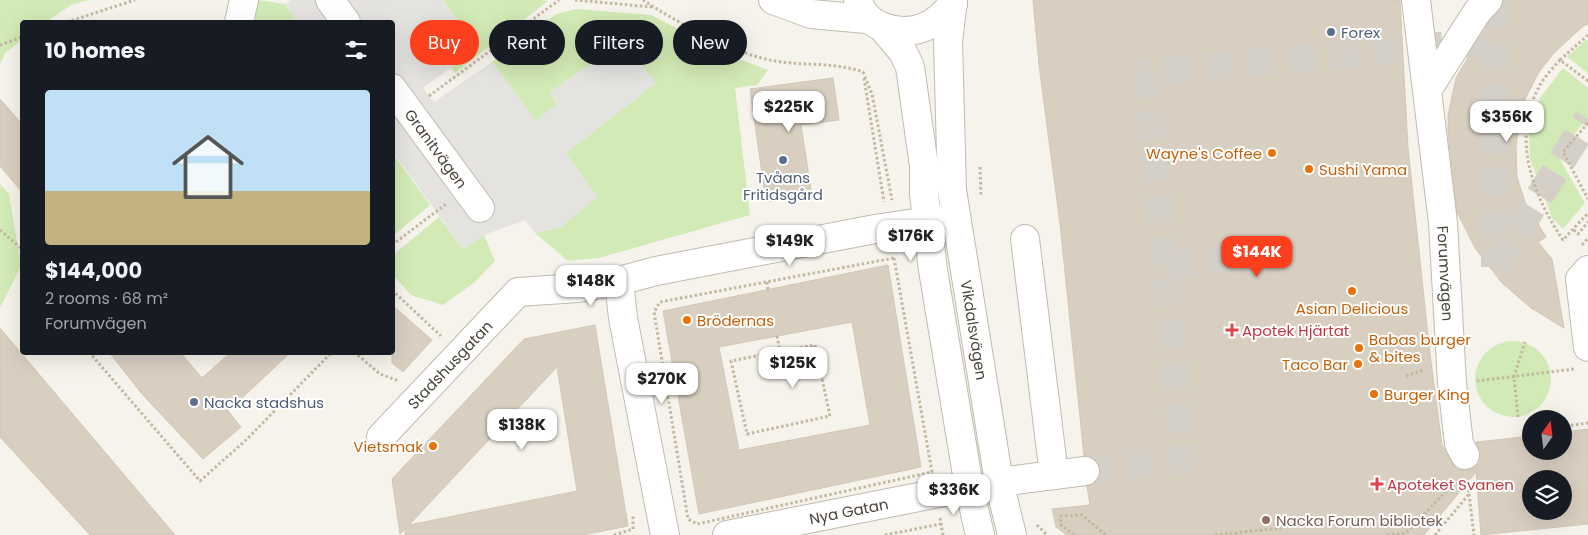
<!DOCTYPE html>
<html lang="en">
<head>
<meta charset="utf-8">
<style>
  :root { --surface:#171b24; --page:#242831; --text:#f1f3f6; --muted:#9ea1a6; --accent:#fc3f1d }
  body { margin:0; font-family:Poppins,sans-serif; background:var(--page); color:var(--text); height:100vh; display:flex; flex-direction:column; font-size:19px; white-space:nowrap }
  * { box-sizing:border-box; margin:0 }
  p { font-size:16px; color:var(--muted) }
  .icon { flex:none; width:28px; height:28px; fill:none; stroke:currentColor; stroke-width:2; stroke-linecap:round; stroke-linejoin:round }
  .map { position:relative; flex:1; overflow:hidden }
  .details { position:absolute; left:20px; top:20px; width:375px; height:335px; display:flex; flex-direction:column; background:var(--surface); border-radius:5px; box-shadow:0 5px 20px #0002 }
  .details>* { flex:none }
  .hud { position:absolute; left:410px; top:20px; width:475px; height:45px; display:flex; gap:10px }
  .needle { width:32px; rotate:14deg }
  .tools { position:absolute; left:1522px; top:410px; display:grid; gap:10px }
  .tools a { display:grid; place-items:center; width:50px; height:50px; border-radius:50%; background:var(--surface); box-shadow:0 5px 20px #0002; font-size:25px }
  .price { position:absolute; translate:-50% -42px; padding:0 11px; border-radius:10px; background:#fff; color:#222; font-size:16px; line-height:32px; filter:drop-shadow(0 1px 2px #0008) }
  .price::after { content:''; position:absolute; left:50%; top:30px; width:15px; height:11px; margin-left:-8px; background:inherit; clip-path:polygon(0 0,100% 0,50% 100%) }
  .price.on { background:var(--accent); color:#fff }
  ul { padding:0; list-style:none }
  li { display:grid; align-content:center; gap:10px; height:265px; padding:0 25px }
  li span { display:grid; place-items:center; height:155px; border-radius:5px; color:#555 }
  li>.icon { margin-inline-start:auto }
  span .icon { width:90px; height:90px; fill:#fffc; stroke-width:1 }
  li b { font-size:21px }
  h2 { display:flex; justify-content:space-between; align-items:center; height:60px; padding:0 25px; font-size:21px }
  .chip { padding:0 18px; border-radius:22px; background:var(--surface); box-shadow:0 5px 20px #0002; font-size:18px; line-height:45px }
  .chip.on { background:var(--accent); color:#fff }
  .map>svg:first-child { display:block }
  .green { fill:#d2eab5 }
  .parking { fill:#e5e3e0 }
  .building { fill:#d8cfc1; stroke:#d3c7b4; fill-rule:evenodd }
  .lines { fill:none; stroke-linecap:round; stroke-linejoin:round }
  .minor-tunnel { stroke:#d4d0c8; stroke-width:28; stroke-dasharray:28 14; stroke-linecap:butt }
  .minor-casing { stroke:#c2bbae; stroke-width:30 }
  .path { stroke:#c4b79f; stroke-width:3; stroke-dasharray:2.5 2.5; stroke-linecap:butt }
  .minor { stroke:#fff; stroke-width:28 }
  .service-dot { fill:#5c6f8a; stroke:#fff; stroke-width:2 }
  .food-dot { fill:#e8710a; stroke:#fff; stroke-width:2 }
  .health-dot { fill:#e0444e; stroke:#fff; stroke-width:2 }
  .education-dot { fill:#8d6e63; stroke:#fff; stroke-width:2 }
  .labels { text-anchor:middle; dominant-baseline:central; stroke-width:4; stroke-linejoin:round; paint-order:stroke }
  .service-label { font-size:15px; fill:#4e5e75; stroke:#fff; text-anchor:start }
  .street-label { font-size:15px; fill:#4b4439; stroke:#fff }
  .food-label { font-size:15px; fill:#c56008; stroke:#fff; text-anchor:start }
  .health-label { font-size:15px; fill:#be3a42; stroke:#fff; text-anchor:start }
  .education-label { font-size:15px; fill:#785e54; stroke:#fff; text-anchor:start }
</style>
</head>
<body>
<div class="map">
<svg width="1588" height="535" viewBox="0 0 1588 535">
  <rect width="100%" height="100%" fill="#f6f3ec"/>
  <!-- green -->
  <path class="green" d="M0,0H89L71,5L46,22H22V40L5,53L0,64Z
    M258,0L285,4L298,22H255Z
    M443,0H541L548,1L455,73L451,68L477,49Z
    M577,9L651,15L731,56L768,70L757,85L735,88L750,215L599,258L568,261L535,233L561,227L566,153L656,83L550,92L557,104L536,121L492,62L556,14Z
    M1586,40H1588V73L1567,57Z
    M1563,68L1588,88V118L1557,154L1585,203L1563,229L1552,218L1530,159L1529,131L1540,98Z
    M392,152L430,205L393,236H392Z
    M0,184L9,194L21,266L0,308Z
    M439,217L463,249L484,235L495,261L475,282L443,305L411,295L393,275V255Z
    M1475 379a38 38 0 1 1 76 0a38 38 0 1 1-76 0Z"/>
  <!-- parking -->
  <path class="parking" d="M291,0H443L477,49L423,88L434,102L492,62L536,120L557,104L550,92L623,42L656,83L566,153L598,197L561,227L535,233L525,220L484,235L463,249L393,152L392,22H298L285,4Z"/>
  <!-- building -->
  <path class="building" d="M1033,0H1400L1408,148L1430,354L1442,445L1452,463L1457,469L1465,471L1473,468L1479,463L1481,455L1476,442L1531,436V451H1564V432L1588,429V524L1481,535L1476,472L1424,535H1067L1056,527L1052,509L1090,505L1087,486L1095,483L1100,477V469L1097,461L1091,456H1084L1060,224L1039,65ZM1531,479H1564V511H1531Z
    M1511,0H1588V24L1582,27L1554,53L1539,72L1526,97L1519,121L1516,149L1517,177L1525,202L1546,237L1538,242L1552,259L1564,328L1531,308L1502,283L1475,248L1457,212L1448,132V115L1456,78L1487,26Z
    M833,78L839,120L801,125L812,196L766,202L750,89Z
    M0,99L22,124V192L0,166Z
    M888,265L921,467L699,514L663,311ZM852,322L870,425L739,450L719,347Z
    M392,305L432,340L403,372L392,363Z
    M595,325L628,526L583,535H405V529L400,534L392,479L524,339ZM557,367L577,491L409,525Z
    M0,328L175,535H90L0,437Z
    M109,352H180L202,378L231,352H291L228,411L241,427L203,459L142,394Z"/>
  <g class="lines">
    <!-- minor-tunnel -->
    <path class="minor-tunnel" d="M1495,0V267
      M1166,265L1252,256
      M1495,267L1588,119
      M1085,471L1183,459L1147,72L1495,41"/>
    <!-- minor casing -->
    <g class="minor-casing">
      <g id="minor">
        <path d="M330,0L346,22"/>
        <path d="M773,0L811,14L866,19"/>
        <path d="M858,0C864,27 898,36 922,28C935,24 944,14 953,4"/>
        <path id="s1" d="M953,0L948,42L952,190L999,482L1012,535"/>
        <path id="s2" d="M1416,0L1443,223L1452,383L1459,444L1465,455"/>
        <path d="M239,22L244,0"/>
        <path d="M882,27L903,52L910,67L924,166V194L933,270L969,487L980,535"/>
        <path id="s3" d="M392,88L480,208"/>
        <path d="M1428,89L1477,12L1488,0"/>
        <path d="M1588,270L1580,279L1588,347"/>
        <path d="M619,281L623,318L665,535"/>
        <path id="s4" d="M381,437L518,292L578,288L619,281L656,271L875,229L955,217"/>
        <path d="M1054,475L1085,471"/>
        <path d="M999,482L1054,475L1025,239"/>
        <path id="s5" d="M727,535L969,487"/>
      </g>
    </g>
    <!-- path -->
    <path class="path" d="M575,0L652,7
      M643,0C678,23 734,54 775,61C805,66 835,62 863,72L872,94L892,200
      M67,22L135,0
      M1588,35L1560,60L1588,81
      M0,45L22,37
      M1560,60C1553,68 1544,77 1539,87C1511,138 1533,196 1563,240L1588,213
      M864,78L884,202
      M429,96L559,0
      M1588,123L1563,152L1588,199
      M980,167L981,196
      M0,230L22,249
      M1574,230L1578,234L1588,222
      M392,245L446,204
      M1582,245L1588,238
      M894,258L932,472L697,524L688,519L654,312L660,302Z
      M767,282L768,290
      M392,290L441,336
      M777,336L780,351L731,361L747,434L830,416L815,345L780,351
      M89,352L200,481L246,440L332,352
      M354,352L380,374L399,381
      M1406,376L1423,370
      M1477,381L1574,369
      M1518,417L1514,377L1525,342
      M1566,426L1588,423
      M1469,494L1474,535
      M940,518L943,535
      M1037,525L1047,535
      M614,535L633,529V516
      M885,535L941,524
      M1074,535L1060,524L1061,516L1082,515L1106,535
      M1215,535L1281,528
      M1387,535L1406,533L1451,486V476
      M1435,535L1469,494L1468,481"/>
    <!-- minor -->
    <use href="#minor" class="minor"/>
  </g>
  <!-- markers -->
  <g class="service-dot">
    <circle cx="1331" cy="32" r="5"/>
    <circle cx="783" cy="160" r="5"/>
    <circle cx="194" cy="402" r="5"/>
  </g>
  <g class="food-dot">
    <circle cx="1272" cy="153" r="5"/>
    <circle cx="1309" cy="169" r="5"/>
    <circle cx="1352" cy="291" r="5"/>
    <circle cx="687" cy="320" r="5"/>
    <circle cx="1359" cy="348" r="5"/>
    <circle cx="1358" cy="364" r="5"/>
    <circle cx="1374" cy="394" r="5"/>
    <circle cx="433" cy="446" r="5"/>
  </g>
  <g class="health-dot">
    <path d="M1229.5 322.5h5v5h5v5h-5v5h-5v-5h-5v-5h5z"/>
    <path d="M1374.5 476.5h5v5h5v5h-5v5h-5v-5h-5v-5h5z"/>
  </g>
  <circle class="education-dot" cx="1266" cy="520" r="5"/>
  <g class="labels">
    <!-- service labels -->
    <g class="service-label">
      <text x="1341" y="32">Forex</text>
      <text x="783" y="177" text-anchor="middle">Tvåans<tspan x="783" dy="17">Fritidsgård</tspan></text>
      <text x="204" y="402">Nacka stadshus</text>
    </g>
    <!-- street labels -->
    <g class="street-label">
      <text stroke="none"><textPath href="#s3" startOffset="75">Granitvägen</textPath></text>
      <text stroke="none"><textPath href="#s2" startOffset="275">Forumvägen</textPath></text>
      <text stroke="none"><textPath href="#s1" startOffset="332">Vikdalsvägen</textPath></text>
      <text stroke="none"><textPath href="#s4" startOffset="100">Stadshusgatan</textPath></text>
      <text stroke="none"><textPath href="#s5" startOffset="124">Nya Gatan</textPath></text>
    </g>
    <!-- food labels -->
    <g class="food-label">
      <text x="1262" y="153" text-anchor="end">Wayne's Coffee</text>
      <text x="1319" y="169">Sushi Yama</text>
      <text x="1352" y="308" text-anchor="middle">Asian Delicious</text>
      <text x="697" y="320">Brödernas</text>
      <text x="1369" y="339">Babas burger<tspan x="1369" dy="17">&amp; bites</tspan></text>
      <text x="1348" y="364" text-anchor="end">Taco Bar</text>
      <text x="1384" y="394">Burger King</text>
      <text x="423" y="446" text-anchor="end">Vietsmak</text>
    </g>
    <!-- health labels -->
    <g class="health-label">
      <text x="1242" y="330">Apotek Hjärtat</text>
      <text x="1387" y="484">Apoteket Svanen</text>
    </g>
    <!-- education labels -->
    <g class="education-label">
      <text x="1276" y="520">Nacka Forum bibliotek</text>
    </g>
  </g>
</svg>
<div class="tools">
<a><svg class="needle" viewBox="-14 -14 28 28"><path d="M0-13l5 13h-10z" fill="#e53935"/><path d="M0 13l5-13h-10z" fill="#9ea1a6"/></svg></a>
<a><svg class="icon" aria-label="layers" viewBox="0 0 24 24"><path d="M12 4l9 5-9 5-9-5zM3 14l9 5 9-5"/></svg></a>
</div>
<b class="price" style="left:789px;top:133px">$225K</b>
<b class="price" style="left:1507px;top:143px">$356K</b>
<b class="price" style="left:911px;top:262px">$176K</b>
<b class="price" style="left:790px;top:267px">$149K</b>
<b class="price on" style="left:1257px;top:278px">$144K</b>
<b class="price" style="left:591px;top:307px">$148K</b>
<b class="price" style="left:793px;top:389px">$125K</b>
<b class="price" style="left:662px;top:405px">$270K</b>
<b class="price" style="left:522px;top:451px">$138K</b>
<b class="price" style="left:954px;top:516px">$336K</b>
<div class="hud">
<a class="chip on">Buy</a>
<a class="chip">Rent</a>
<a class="chip">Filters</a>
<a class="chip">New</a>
</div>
<section class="details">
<h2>10 homes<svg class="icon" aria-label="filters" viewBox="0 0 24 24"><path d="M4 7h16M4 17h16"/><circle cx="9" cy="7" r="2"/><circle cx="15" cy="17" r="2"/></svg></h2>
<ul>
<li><span style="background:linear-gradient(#bfe0f5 65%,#c2b280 0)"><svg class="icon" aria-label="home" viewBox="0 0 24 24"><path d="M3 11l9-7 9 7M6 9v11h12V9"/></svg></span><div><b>$144,000</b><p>2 rooms · 68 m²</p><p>Forumvägen</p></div></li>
</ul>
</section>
</div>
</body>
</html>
